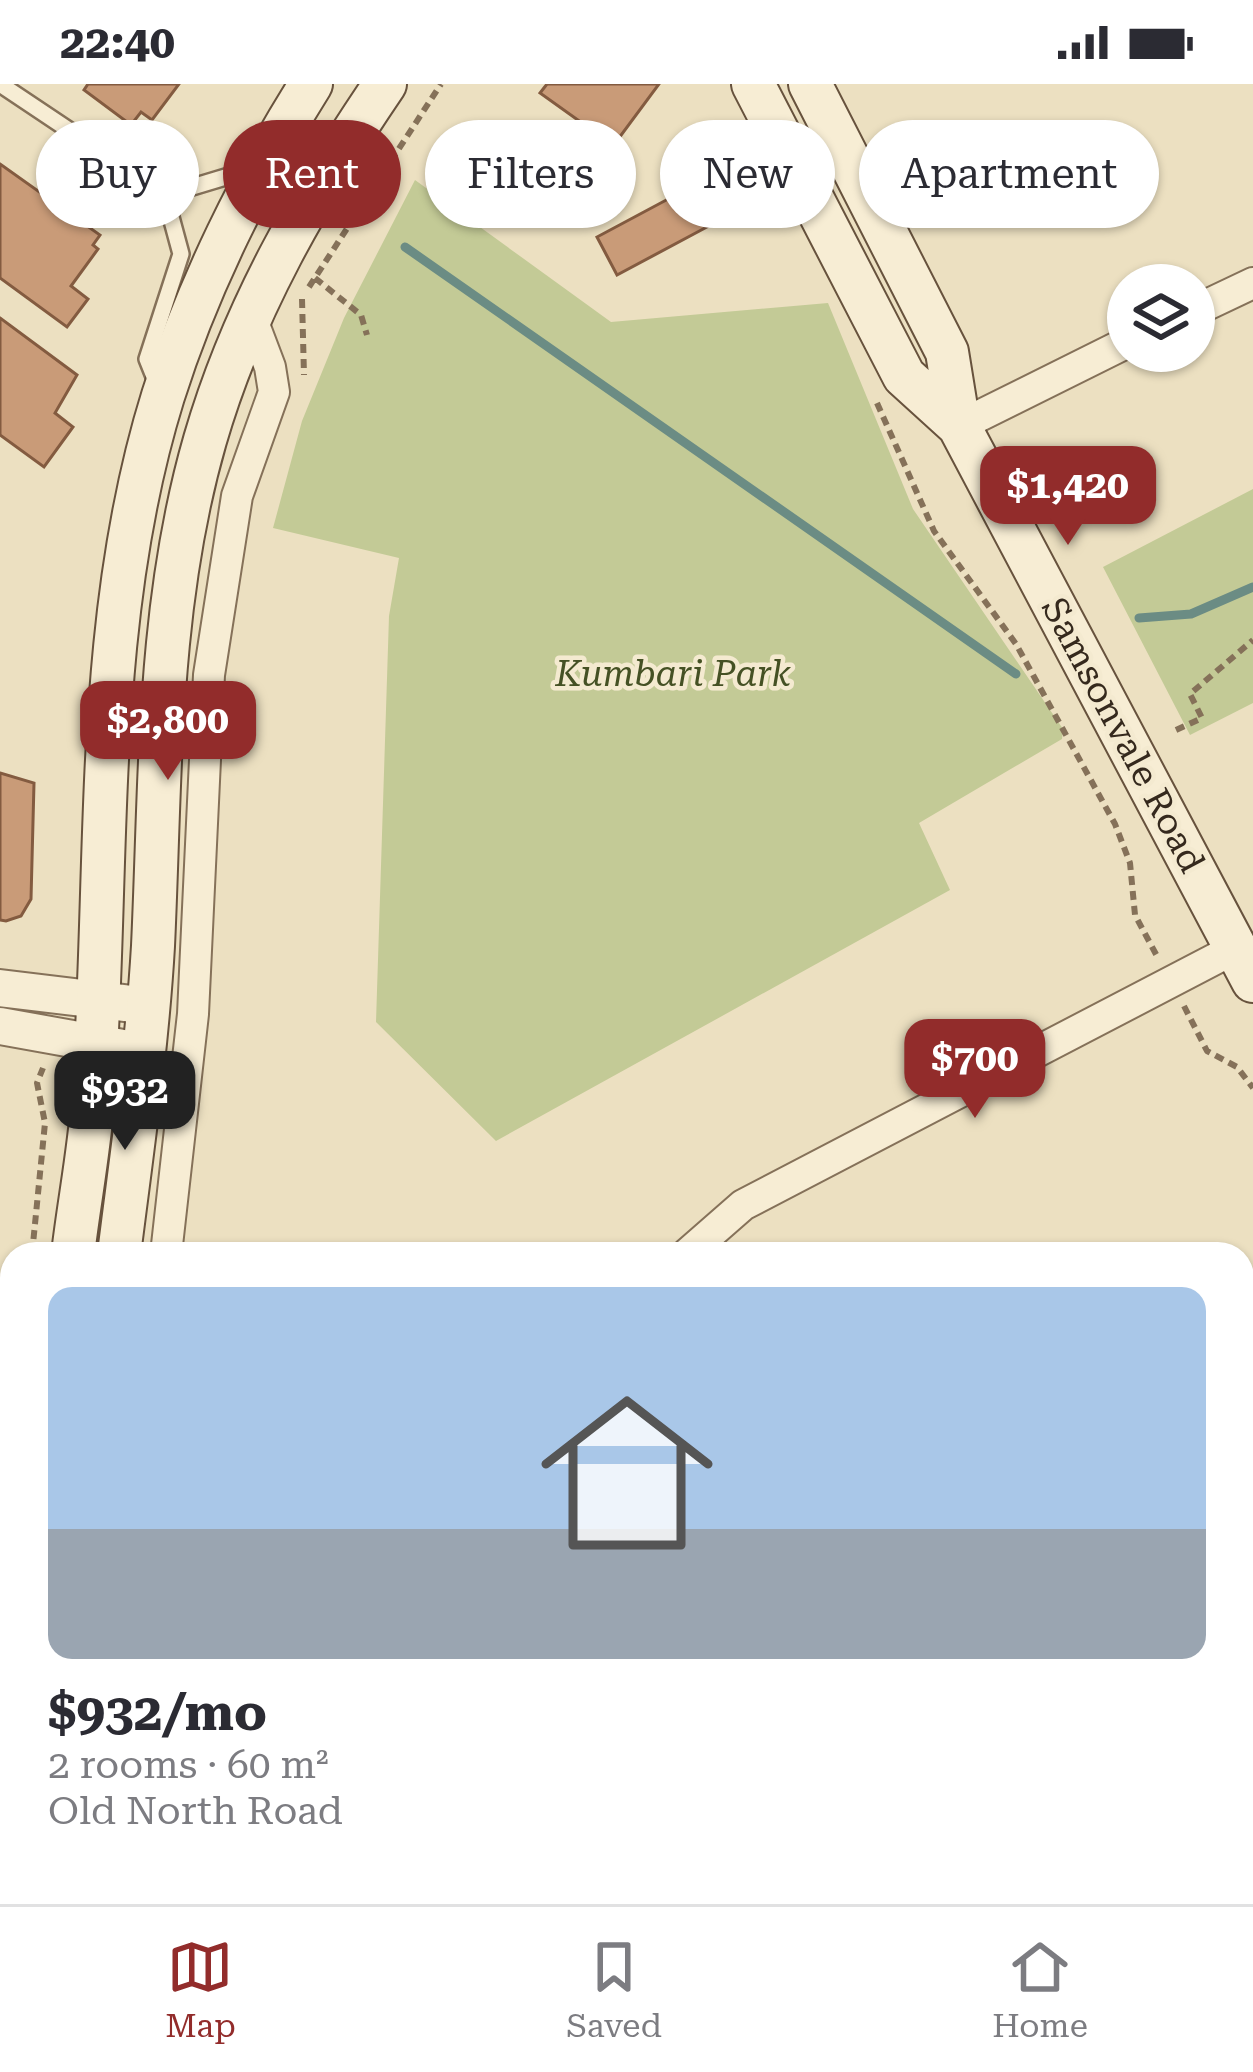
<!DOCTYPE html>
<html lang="en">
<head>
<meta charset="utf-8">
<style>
  :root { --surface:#fff; --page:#f7f7f7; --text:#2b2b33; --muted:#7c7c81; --line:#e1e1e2; --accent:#922c2b }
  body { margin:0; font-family:"Roboto Serif",serif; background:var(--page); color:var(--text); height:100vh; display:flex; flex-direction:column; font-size:45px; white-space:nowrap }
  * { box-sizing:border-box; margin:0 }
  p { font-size:39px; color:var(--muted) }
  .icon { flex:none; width:66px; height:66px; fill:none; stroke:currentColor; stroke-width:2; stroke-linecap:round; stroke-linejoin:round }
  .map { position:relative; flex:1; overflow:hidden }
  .details { position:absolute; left:0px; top:1158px; width:1254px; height:663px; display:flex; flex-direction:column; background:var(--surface); border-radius:36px 36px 0 0; box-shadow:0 3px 9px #0004 }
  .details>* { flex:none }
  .guide { position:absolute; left:36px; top:36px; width:1182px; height:108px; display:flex; gap:24px }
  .fabs { position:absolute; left:1107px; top:180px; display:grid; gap:24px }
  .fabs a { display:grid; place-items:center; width:108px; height:108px; border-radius:50%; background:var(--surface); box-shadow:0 3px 9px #0004; font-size:60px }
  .price { position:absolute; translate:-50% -102px; padding:0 27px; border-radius:24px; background:var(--accent); color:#fff; font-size:39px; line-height:78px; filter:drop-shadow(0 3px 6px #0008) }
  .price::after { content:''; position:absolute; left:50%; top:72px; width:36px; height:27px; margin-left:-18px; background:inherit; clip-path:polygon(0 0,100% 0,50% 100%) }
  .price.active { background:#222; color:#fff }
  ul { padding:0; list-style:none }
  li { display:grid; align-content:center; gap:24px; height:636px; padding:0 48px }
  li span { display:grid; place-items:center; height:372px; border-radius:24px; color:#555 }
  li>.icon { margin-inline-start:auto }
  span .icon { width:216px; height:216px; fill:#fffc; stroke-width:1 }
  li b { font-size:51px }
  .pill { padding:0 42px; border-radius:54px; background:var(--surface); box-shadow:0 3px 9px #0004; font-size:42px; line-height:108px }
  .pill.active { background:var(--accent); color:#fff }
  .status { display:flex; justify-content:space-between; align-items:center; height:84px; padding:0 60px; background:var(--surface); direction:ltr }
  .status svg { height:33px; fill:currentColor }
  .tabs { display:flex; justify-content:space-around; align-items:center; height:168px; border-top:3px solid var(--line); background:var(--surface); font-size:33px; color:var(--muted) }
  .tabs a { display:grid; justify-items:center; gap:6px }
  .tabs .active { color:var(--accent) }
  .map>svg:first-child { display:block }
  .green { fill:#c3ca96 }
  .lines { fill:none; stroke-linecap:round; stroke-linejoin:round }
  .stream { stroke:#6b8c84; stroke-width:9 }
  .building { fill:#c99b78; stroke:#835b40; stroke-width:3 }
  .service-casing { stroke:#857159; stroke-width:20 }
  .minor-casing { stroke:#857159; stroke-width:34 }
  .tertiary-casing { stroke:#857159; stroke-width:40 }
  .secondary-casing { stroke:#67523d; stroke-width:46 }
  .path { stroke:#857159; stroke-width:6; stroke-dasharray:9 6; stroke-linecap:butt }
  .service { stroke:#f7edd4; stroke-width:15 }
  .minor { stroke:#f7edd4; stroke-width:30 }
  .tertiary { stroke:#f7edd4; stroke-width:36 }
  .secondary { stroke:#f7edd4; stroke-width:42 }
  .labels { text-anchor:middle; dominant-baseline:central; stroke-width:9; stroke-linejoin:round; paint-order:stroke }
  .park-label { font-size:36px; font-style:italic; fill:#455124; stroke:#f4ead0 }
  .street-label { font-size:36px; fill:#35291d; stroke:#f4ead0 }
</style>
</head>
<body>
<div class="status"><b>22:40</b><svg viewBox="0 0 49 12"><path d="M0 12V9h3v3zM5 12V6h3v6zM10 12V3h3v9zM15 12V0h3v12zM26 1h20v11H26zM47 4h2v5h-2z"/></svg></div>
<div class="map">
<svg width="1253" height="1820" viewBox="0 0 1253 1820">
  <rect width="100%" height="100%" fill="#ece0c1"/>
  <!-- green -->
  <path class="green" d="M415,96L611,238L828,219L913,425L1063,645L1062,655L919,739L950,806L496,1057L376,938L389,532L399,474L273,444L302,337L344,234Z
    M1253,405V619L1190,651L1103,483Z"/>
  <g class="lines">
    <!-- stream -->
    <path class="stream" d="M405,163L1016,590
      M1139,534L1191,530L1253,503"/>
  </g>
  <!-- building -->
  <path class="building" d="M88,0H179L152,36L141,28L131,41L84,6Z
    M547,0H659L619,54H603L540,9Z
    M0,80L100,151L93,161L98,165L71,202L88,215L67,243L0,194Z
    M715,90L735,128L617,191L597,153Z
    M0,234L77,291L55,329L73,343L44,383L0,351Z
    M0,689L34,699L31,815L21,832L6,837L0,836Z"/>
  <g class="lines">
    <!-- service casing -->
    <g class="service-casing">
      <path id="service" d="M0,0L145,97L171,133L181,170L147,275L157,300
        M145,97L189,104L252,85"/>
    </g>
    <!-- minor casing -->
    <g class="minor-casing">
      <path id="minor" d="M1194,227L1253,199
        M959,342L1128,258
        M166,1170L193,930L209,591L237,412L274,308L270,283L250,230
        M687,1170L743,1121L1236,864
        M1242,1729L1253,1750
        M461,1809V1820
        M82,1820L83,1809
        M824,1820L825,1809"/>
    </g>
    <!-- tertiary casing -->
    <g class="tertiary-casing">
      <path id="tertiary" d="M0,904L149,922
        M0,942L145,968"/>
    </g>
    <!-- secondary casing -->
    <g class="secondary-casing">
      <path id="secondary" d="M753,0L904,292L959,342
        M810,0L947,268L959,342L1253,897
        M73,1170C79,1119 89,1068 93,1016C110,781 92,540 163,312C197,204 251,95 311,0
        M119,1170C132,1067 147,965 153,862C161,691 157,522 205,356C243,225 309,112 385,0
        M0,1729L12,1637
        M35,1820L36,1809"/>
    </g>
    <!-- path -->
    <path class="path" d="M315,194L361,231L367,251
      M309,203L441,0
      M302,215L304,291
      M877,319L934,447L1016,560L1115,740L1130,779L1135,831L1158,874
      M1176,646L1202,634L1190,610L1253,556
      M1184,922L1207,967L1237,983L1253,1004
      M32,1170L45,1039L37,999L43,984
      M1242,1402L1253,1397
      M0,1464L12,1366"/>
    <!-- service -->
    <use href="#service" class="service"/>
    <!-- minor -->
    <use href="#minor" class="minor"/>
    <!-- tertiary -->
    <use href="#tertiary" class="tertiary"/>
    <!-- secondary -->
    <use href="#secondary" class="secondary"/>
  </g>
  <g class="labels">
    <!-- park labels -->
    <g class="park-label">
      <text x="673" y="590">Kumbari Park</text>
    </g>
    <!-- street labels -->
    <g class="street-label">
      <text transform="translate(1123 651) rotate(62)">Samsonvale Road</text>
    </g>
  </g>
</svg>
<div class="fabs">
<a><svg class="icon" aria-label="layers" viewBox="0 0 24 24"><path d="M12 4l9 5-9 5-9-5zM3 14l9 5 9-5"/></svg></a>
</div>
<b class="price" style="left:1068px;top:464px">$1,420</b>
<b class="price" style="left:168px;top:699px">$2,800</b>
<b class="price" style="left:975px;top:1037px">$700</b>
<b class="price active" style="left:125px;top:1069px">$932</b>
<div class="guide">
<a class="pill">Buy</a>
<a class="pill active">Rent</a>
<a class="pill">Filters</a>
<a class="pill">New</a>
<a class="pill">Apartment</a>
</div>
<section class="details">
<ul>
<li><span style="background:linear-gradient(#a9c7e8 65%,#9aa5b1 0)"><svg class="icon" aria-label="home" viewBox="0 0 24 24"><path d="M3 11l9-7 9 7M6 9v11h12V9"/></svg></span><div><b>$932/mo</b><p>2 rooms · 60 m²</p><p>Old North Road</p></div></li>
</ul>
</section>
</div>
<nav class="tabs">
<a class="active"><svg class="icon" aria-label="map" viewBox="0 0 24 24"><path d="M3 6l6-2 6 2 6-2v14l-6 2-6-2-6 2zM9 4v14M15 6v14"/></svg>Map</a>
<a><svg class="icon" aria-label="saved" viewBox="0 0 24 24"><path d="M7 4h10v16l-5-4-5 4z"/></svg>Saved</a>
<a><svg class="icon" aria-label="home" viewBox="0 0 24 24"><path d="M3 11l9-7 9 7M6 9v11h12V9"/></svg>Home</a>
</nav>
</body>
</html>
